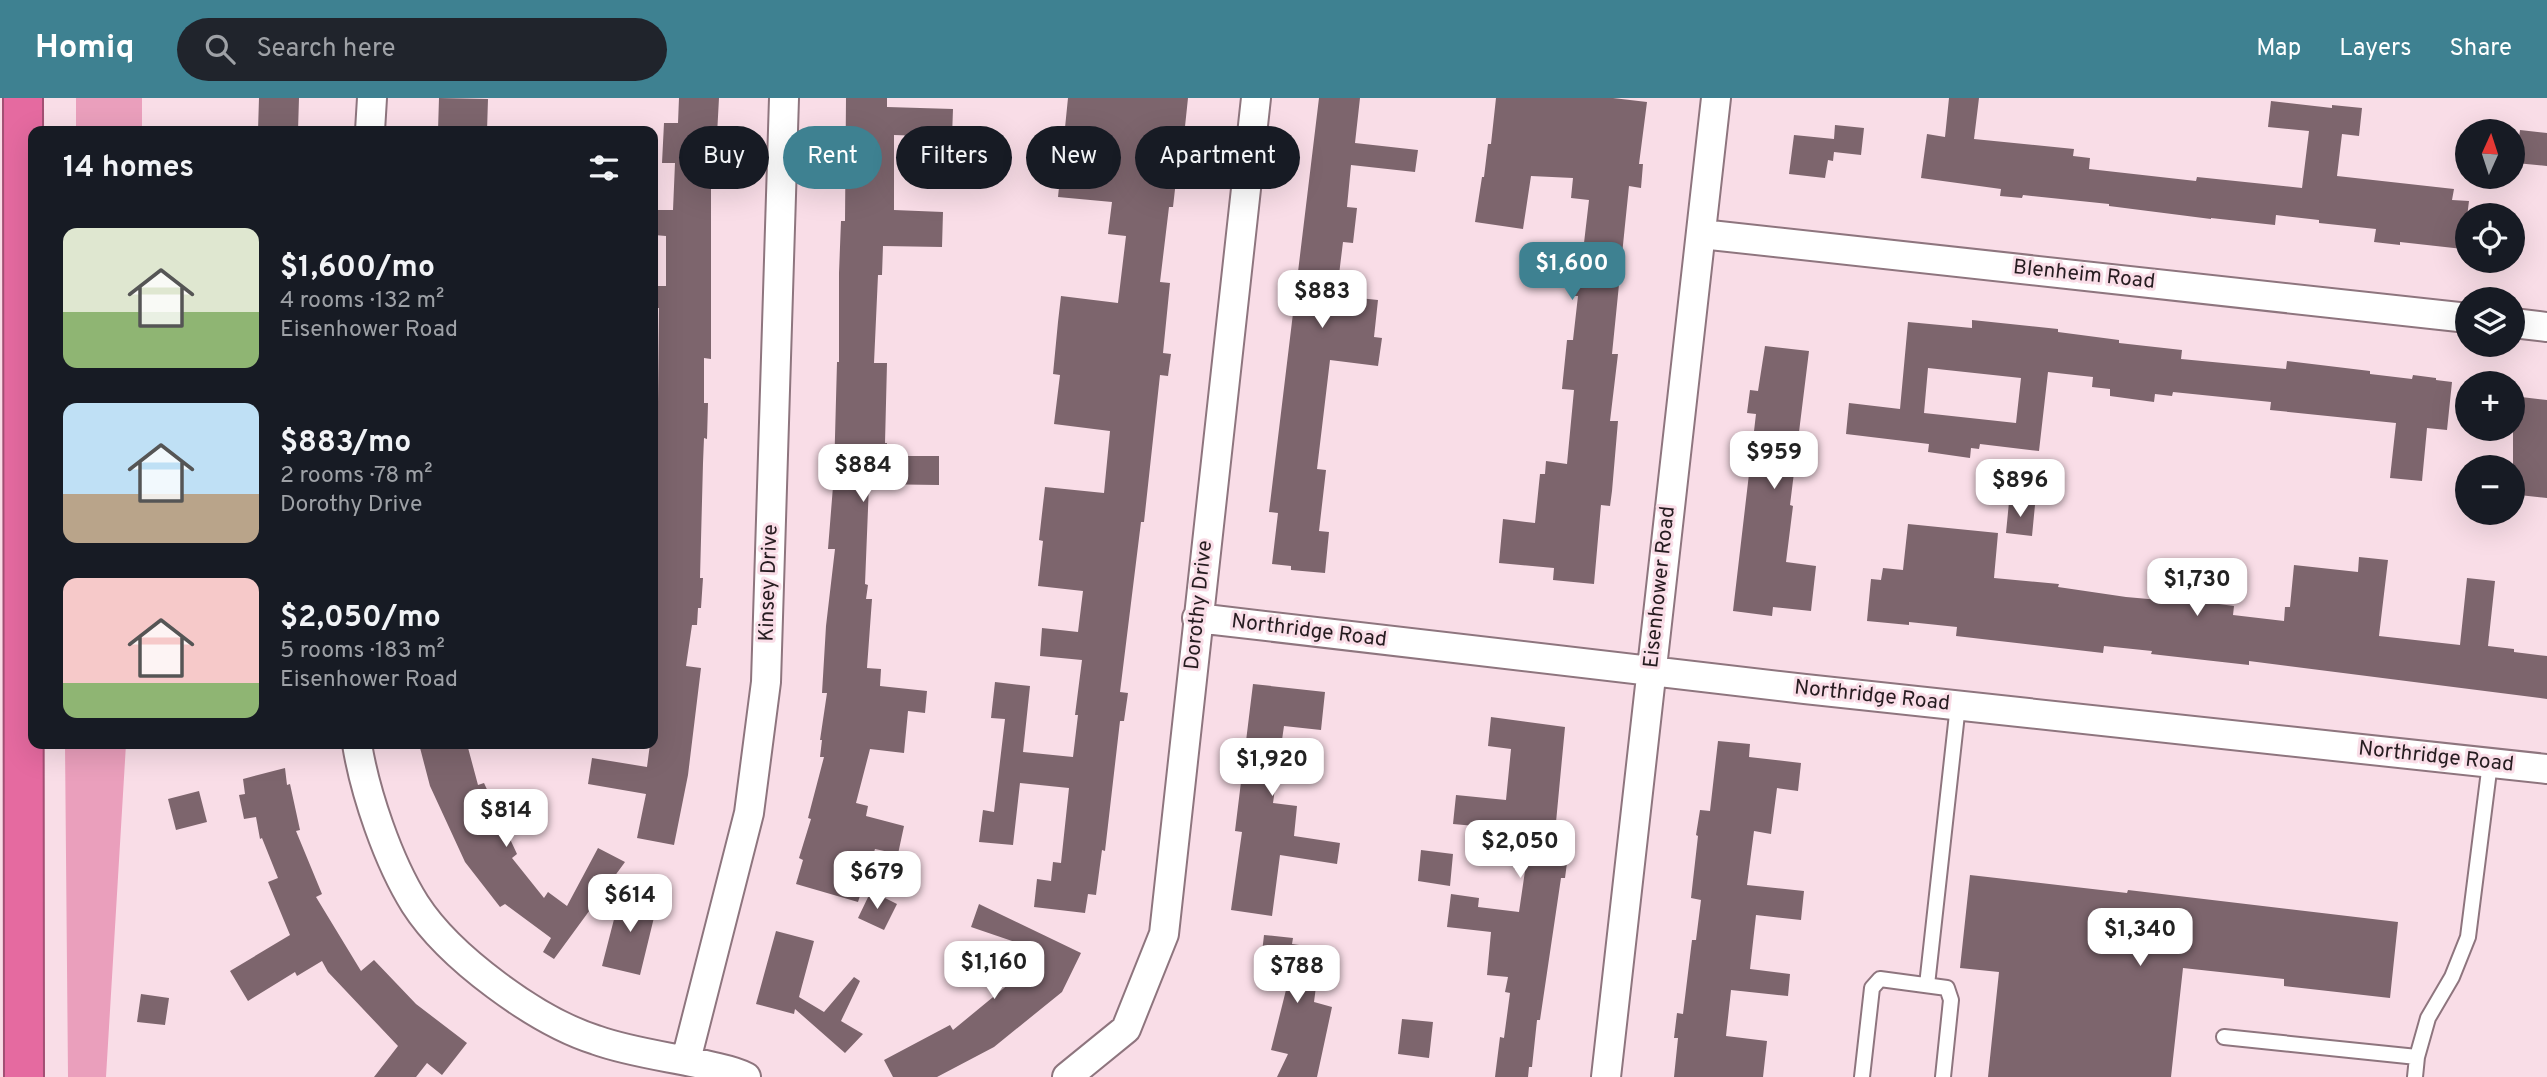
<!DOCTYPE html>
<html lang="en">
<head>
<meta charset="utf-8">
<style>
  :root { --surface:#171b24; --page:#20242c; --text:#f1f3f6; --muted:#9ea1a6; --accent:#3e8191 }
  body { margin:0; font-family:Overpass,sans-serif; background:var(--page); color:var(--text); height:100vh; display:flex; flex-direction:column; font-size:26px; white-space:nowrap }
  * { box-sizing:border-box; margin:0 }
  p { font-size:23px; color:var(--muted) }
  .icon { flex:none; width:38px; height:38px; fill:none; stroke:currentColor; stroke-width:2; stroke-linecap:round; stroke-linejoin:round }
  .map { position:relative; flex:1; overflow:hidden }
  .drawer { position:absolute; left:28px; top:28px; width:630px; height:623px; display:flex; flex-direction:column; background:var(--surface); border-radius:14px; box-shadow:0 7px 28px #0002 }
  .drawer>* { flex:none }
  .banner { position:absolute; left:679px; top:28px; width:665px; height:63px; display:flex; gap:14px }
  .needle { width:46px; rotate:3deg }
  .buttons { position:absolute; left:2455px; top:21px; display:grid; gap:14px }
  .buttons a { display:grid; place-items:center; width:70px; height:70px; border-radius:50%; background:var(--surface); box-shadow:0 7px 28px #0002; font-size:35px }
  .price { position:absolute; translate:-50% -60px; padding:0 16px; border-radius:14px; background:#fff; color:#222; font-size:23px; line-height:46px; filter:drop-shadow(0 2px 4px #0008) }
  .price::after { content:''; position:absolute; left:50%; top:42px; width:21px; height:16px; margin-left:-10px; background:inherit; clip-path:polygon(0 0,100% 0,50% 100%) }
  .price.selected { background:var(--accent); color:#fff }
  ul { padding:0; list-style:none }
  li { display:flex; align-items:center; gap:21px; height:175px; padding:0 35px }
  li span { display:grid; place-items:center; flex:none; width:196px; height:140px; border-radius:14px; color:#555 }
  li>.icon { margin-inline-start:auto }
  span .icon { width:84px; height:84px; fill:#fffc; stroke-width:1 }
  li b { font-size:30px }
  h2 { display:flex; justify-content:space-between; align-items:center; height:84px; padding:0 35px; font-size:30px }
  .pill { padding:0 24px; border-radius:32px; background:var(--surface); box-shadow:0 7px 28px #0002; font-size:24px; line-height:63px }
  .pill.selected { background:var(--accent); color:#fff }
  header { display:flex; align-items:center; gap:42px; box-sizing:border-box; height:98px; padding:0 35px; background:var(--accent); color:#fff }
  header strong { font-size:33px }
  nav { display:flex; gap:38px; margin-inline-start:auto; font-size:24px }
  .search { width:490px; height:63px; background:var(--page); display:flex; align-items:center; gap:18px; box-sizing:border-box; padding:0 24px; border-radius:38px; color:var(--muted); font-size:26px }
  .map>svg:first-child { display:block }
  .green { fill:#ea9fbc }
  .building { fill:#7d656d; fill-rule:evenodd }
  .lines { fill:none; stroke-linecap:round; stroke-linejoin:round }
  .service-casing { stroke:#8e757e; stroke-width:18 }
  .minor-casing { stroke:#8e757e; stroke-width:32 }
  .motorway-casing { stroke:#a24f73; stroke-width:42 }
  .service { stroke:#fff; stroke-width:14 }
  .minor { stroke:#fff; stroke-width:28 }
  .motorway { stroke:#e56aa0; stroke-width:38 }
  .labels { text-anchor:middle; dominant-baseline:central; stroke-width:6; stroke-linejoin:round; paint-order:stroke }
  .street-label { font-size:21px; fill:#261c20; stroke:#f9dde7 }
</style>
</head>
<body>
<header>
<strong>Homiq</strong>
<div class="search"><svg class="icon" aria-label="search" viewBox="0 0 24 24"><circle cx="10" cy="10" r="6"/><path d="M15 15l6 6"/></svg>Search here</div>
<nav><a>Map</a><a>Layers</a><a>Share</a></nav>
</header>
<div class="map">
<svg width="2547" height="979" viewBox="0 0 2547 979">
  <rect width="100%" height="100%" fill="#f9dde7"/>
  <!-- green -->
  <path class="green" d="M76,0H142V33H76Z
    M65,646H126L106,979H68Z"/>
  <!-- building -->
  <path class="building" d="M259,0H299L298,33H258Z
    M439,0L488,1L487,33H438Z
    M679,0H719L717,37H719L718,91H711V261L704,260V305H708L707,341L704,340L703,365L700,480H703L701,510H698L697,527H692L686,568L701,570L688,677L674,747L637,740L646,696L588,686L592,660L647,669L650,646H653L654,304H658L659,210H653V188H666V138L654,137V112H673L675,65H662L664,25H678Z
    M846,0H887V9L953,11L952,39L894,37V112L943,114L942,149L883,148L882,177H878L874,265H887L885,345H887V358H939V387L869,386L865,486L868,487L866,501H872L867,570L881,571L880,588L927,593L925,615L908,613L904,655L870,651L856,705L868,708L866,718L904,728L898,756L875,751L858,804L796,786L803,762L799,760L811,721L808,720L824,659H820L822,642H820L827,595H822L826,528L835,451H828L834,376L837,264H839V175L841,123H845Z
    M1068,0H1188L1184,38H1181L1173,109H1169L1160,184L1170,185L1163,255L1171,256L1168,278L1160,277L1144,424H1141L1120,594L1128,595L1124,623H1120L1105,753L1102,752L1096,797L1088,796L1085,815L1034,809L1037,781L1051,783L1053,764L1061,765L1069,690L1020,685L1013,747L979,744L983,712L994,714L1005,621L991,620L995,584L1030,588L1023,654L1073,659L1078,617H1075L1082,562L1040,558L1042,530L1078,534L1083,493L1038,488L1043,443L1039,442L1045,389L1104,395L1110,333L1054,326L1060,277L1053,276L1058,224L1061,198L1118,205L1126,138L1108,136L1112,104L1058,99Z
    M1319,0H1360L1355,45L1418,52L1415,74L1351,67L1347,109L1357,110L1353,145L1343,144L1337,193L1349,195V199L1378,202L1374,239L1382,240L1378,268L1330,262L1317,371L1326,372L1319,433L1329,434L1325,475L1291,472V468L1272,466L1278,415L1269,414Z
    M1496,0H1613L1647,4L1639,66H1643L1641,90L1629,88L1625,127L1612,256H1618L1610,323H1618L1612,393L1610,408L1601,407L1594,486L1553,482L1554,470L1499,465L1503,421L1535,425L1540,376H1545L1546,363L1567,366L1574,292L1562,291L1567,242H1573L1578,198H1573L1579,144L1584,145L1589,102L1571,100L1573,80L1531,78L1523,131L1475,124L1482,79H1484L1488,46H1491Z
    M1949,0H1979L1974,41L2074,51L2073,58L2090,60L2089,71L2196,83L2197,79L2302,90L2309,33L2268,29L2271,3L2332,10V7L2362,10L2359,38L2342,36L2337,78L2454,91L2452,102L2469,103L2463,151L2400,144V147L2374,144L2376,131L2319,125V122L2276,117L2275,127L2211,120V121L2109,108V106L2023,97L2022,100L2000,98L2001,91L1921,80L1927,36L1945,39Z
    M1835,27L1864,30L1861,57L1834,54L1833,63L1828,62L1825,80L1789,76L1794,37L1834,41Z
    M2520,32L2547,35V68L2516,65Z
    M1972,222L2058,231V234L2119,242V245L2182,252L2181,261L2286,271L2287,263L2370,273V276L2412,281L2413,277L2436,280V282L2452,284L2447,332L2427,330L2422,383L2390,380L2396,325L2270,312L2271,304L2173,294L2172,298L2155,296L2154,304L2110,298V291L2092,289L2093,279L2048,274L2039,353L1980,346L1979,351L1971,350L1970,360L1928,354L1929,346L1846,336L1849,305L1900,311L1908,224L1972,230ZM1928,270L2021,280L2016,325L1924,315Z
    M1765,248L1809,253L1790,407L1793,408L1786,464L1816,468L1811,513L1773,509L1772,518L1733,513L1756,316L1747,315L1750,292L1758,293Z
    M2513,298L2547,302V400L2519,397L2521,383L2513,382Z
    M2009,404L2035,407L2032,438L2006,435Z
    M1908,426L1998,435L1994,480L2059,486L2058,489L2126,499L2171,503L2175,466L2223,472L2219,506L2234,508L2233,517L2284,523L2285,509H2290L2294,467L2358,474L2359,459L2388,462L2379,538L2460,547L2467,480L2495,483L2488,548L2514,551V554L2547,558V601L2249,563V567L2151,556L2152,553L2104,548L2103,555L1956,538L1957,529L1909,524V527L1867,523L1871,481L1881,482L1883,470L1903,472Z
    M1253,586L1325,594L1321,632L1284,628L1273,705L1297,708L1294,738L1340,745L1337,766L1280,757L1272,818L1231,812L1242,734L1235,733Z
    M1491,619L1565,629L1553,756L1568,757L1565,780H1561L1540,922H1537L1532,969H1529L1528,979H1495L1500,939L1504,940L1510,895L1505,894L1508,879L1487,877L1491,834L1447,829L1451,796L1479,800L1478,809L1519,814L1525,773L1514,771L1519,732L1453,726L1456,697L1506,702L1511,651L1488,648Z
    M1718,643L1750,646L1749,659L1801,665L1798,693L1777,690L1771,736L1754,733L1747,787L1804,793L1801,822L1756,817L1750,871L1790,876L1788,898L1731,892L1726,938L1767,943L1763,979H1674L1678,940H1674L1677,915L1683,916L1692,842H1696L1701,802L1691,800L1698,738L1696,737L1700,712L1710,713Z
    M419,646H467L478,687L484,685L517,756L512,760L544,800L548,794L567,808L598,750L625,764L554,861L543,854L551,840L505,806L500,809L465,764L430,688Z
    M285,670L287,687L290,686L300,732L296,733L322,796L316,799L361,873L374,862L416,906L467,945L442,977L427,965L416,979H374L398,948L328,874L322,863L297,878L295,874L248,903L230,873L290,837L268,784L278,780L262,740L260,741L256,719L244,721L239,697L245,696L243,681Z
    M199,693L207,724L176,732L168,701Z
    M1421,752L1453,756L1450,788L1418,783Z
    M1970,777L2127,795L2128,792L2398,824L2390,900L2284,888V881L2183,870L2171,979H1988L1999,874L1960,870Z
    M871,793L897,806L884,832L858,820Z
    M621,794L658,803L640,877L602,868Z
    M979,806L1081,855L1062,894L994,949L937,979H893L884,962L950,927L953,932L1026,872L1006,863L1015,844L971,829Z
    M776,833L814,843L799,899L824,914L854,879L860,883L841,923L863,936L845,955L795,911L794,916L756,906Z
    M1264,837L1293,840L1292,846L1321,850L1314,904L1332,909L1317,979H1277L1288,956L1271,952L1288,884L1259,881Z
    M141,896L169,900L165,927L137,924Z
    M1402,921L1433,924L1429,960L1398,956Z"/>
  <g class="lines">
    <!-- service casing -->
    <g class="service-casing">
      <path id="service" d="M1927,887L1958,607
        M2224,939L2417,959
        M1862,979L1872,890L1880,881L1947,890L1951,902L1943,979
        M2415,979L2417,959L2428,920L2452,879L2468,839L2490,665"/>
    </g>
    <!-- minor casing -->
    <g class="minor-casing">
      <path id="minor" d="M370,33L372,0
        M1701,136L2468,220
        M2513,225L2547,229
        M1197,520L1805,591L2547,671
        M357,646C365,695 388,763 415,806C449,859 536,923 596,942C632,955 673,959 710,968C722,971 735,973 746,979
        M686,962L749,715L766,584L784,0
        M1067,979L1126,931L1164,836L1256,0
        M1606,979L1716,0"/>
    </g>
    <!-- motorway casing -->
    <g class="motorway-casing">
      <path id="motorway" d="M23,0L24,979"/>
    </g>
    <!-- service -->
    <use href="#service" class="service"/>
    <!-- minor -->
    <use href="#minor" class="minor"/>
    <!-- motorway -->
    <use href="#motorway" class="motorway"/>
  </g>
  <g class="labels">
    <!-- street labels -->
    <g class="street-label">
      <text transform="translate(2084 177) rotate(6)">Blenheim Road</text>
      <text transform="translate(769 485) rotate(-88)">Kinsey Drive</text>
      <text transform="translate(1660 489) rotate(-84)">Eisenhower Road</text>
      <text transform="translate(1199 507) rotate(-84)">Dorothy Drive</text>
      <text transform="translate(1309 533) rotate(7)">Northridge Road</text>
      <text transform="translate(1872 598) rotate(6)">Northridge Road</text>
      <text transform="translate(2436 659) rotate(6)">Northridge Road</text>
    </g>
  </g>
</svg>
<div class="buttons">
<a><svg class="needle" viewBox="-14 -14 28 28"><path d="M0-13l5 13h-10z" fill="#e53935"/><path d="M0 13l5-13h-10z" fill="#9ea1a6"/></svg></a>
<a><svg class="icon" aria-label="locate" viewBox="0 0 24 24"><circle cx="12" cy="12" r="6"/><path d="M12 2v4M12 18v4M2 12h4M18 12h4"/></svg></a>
<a><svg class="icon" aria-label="layers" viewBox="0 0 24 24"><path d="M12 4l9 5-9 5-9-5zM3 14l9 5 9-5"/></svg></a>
<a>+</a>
<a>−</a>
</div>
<b class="price selected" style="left:1572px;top:204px">$1,600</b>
<b class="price" style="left:1322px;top:232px">$883</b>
<b class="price" style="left:1774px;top:393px">$959</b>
<b class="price" style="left:863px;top:406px">$884</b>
<b class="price" style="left:2020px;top:421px">$896</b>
<b class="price" style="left:2197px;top:520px">$1,730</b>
<b class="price" style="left:1272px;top:700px">$1,920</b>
<b class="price" style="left:506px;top:751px">$814</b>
<b class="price" style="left:1520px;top:782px">$2,050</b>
<b class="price" style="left:877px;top:813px">$679</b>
<b class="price" style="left:630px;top:836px">$614</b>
<b class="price" style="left:2140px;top:870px">$1,340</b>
<b class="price" style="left:994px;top:903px">$1,160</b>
<b class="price" style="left:1297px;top:907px">$788</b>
<div class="banner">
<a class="pill">Buy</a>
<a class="pill selected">Rent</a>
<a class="pill">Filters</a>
<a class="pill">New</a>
<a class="pill">Apartment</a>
</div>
<section class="drawer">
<h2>14 homes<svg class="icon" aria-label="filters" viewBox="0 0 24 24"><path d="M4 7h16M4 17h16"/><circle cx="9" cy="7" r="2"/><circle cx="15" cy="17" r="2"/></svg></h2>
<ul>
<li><span style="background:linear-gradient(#dfe7d0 60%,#8fb573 0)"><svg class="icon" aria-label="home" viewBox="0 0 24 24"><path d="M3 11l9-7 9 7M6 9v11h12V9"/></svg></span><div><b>$1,600/mo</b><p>4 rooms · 132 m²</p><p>Eisenhower Road</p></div></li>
<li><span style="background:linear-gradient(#bfe0f5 65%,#b9a48a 0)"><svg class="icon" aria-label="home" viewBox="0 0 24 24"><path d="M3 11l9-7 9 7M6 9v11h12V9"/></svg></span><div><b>$883/mo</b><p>2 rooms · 78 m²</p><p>Dorothy Drive</p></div></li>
<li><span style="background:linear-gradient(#f6c9c9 75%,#8fb573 0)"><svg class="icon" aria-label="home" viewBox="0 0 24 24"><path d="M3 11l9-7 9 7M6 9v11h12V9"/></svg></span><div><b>$2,050/mo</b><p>5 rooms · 183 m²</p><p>Eisenhower Road</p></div></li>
</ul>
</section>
</div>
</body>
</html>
